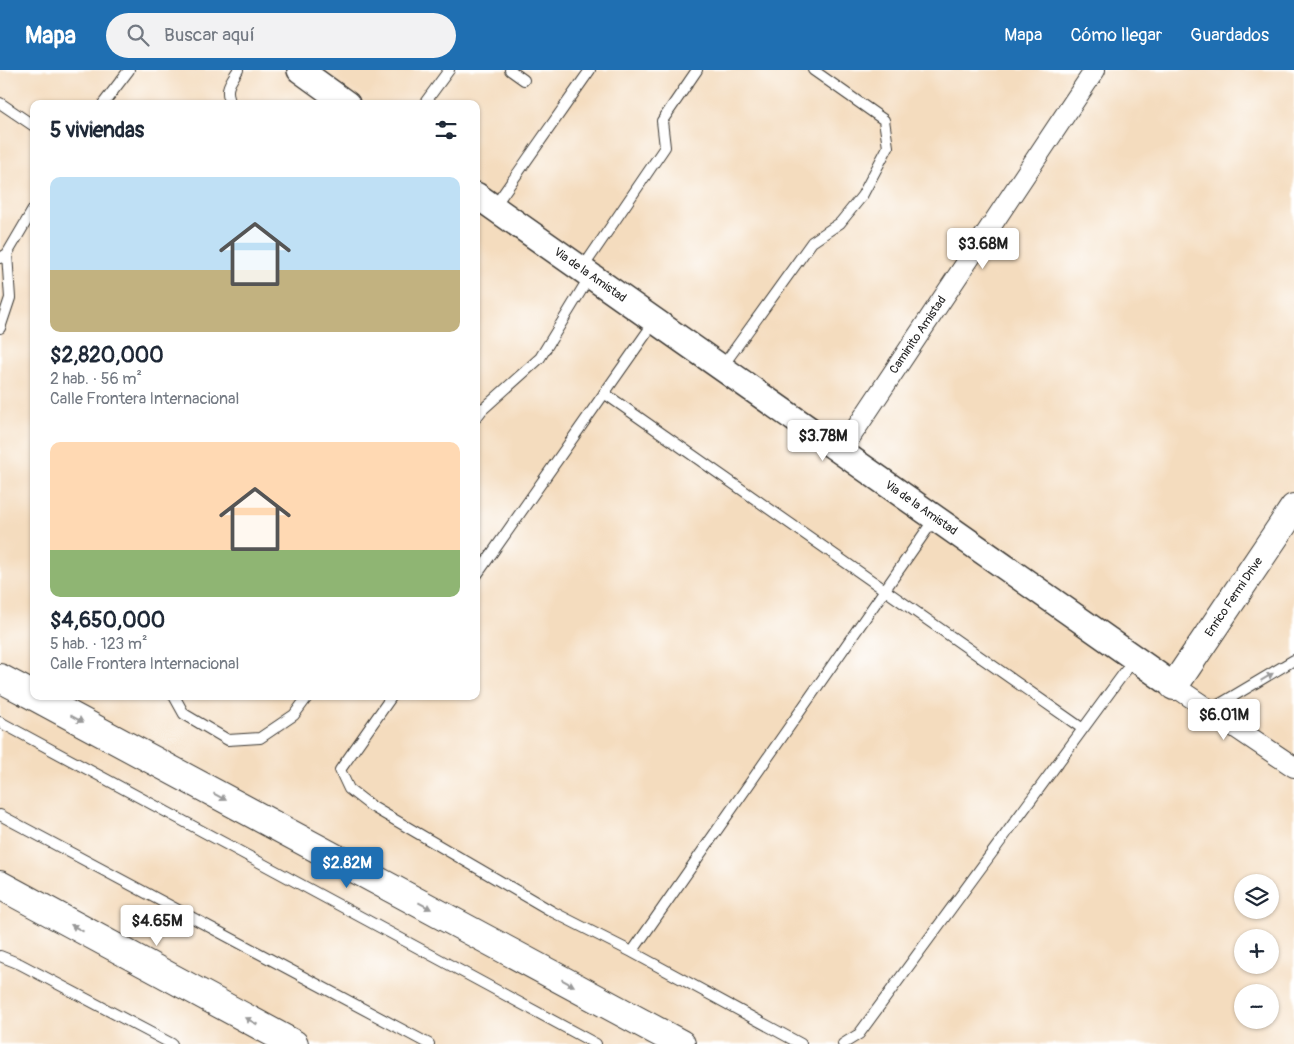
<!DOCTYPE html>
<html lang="es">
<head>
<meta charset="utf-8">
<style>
  :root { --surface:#fff; --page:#f2f2f3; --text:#1f2937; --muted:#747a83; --accent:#1f6fb2 }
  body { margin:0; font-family:Pangolin,sans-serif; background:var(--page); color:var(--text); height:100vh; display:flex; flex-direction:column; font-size:19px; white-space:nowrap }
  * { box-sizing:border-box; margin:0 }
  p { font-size:16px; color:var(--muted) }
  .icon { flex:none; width:28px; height:28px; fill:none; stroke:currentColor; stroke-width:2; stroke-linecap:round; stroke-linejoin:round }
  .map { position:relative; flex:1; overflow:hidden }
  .panel { position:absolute; left:30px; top:30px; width:450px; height:600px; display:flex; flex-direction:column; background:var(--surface); border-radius:10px; box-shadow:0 1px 4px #0004 }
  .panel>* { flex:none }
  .controls { position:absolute; left:1234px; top:804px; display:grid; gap:10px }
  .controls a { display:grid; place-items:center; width:45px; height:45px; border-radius:50%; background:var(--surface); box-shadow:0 1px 4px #0004; font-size:25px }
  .price { position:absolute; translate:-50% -42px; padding:0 11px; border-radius:5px; background:#fff; color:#222; font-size:16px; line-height:32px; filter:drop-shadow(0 1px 2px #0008) }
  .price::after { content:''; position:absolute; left:50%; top:30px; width:15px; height:11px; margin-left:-8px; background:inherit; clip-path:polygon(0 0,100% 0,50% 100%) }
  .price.on { background:var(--accent); color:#fff }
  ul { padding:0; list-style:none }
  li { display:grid; align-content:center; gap:10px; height:265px; padding:0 20px }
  li span { display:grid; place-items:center; height:155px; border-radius:10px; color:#555 }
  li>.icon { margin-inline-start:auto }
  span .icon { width:90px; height:90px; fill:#fffc; stroke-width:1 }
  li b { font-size:21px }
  h2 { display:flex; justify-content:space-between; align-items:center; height:60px; padding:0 20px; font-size:21px }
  header { display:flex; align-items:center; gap:30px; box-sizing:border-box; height:70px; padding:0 25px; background:var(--accent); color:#fff }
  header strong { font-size:24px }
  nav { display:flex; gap:28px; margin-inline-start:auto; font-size:18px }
  .search { width:350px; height:45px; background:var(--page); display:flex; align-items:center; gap:12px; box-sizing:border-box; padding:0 18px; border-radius:28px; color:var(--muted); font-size:19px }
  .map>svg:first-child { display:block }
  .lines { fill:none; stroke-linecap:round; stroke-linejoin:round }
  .service-casing { stroke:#3c3934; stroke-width:12 }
  .minor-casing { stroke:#3c3934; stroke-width:22 }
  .tertiary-casing { stroke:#3c3934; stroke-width:28 }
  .secondary-casing { stroke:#3c3934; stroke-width:30 }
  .service { stroke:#fff; stroke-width:10 }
  .minor { stroke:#fff; stroke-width:20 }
  .tertiary { stroke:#fff; stroke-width:25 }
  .secondary { stroke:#fff; stroke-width:28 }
  .oneway { fill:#999 }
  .labels { text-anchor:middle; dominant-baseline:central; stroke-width:4; stroke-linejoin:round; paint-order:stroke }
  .street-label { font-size:12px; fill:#1c1c1c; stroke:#fff }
</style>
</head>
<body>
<header>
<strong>Mapa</strong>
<div class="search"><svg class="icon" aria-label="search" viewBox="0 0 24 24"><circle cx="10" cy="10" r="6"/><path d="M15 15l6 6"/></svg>Buscar aquí</div>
<nav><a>Mapa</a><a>Cómo llegar</a><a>Guardados</a></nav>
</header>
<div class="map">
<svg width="1294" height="974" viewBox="0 0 1294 974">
  <rect width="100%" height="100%" fill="#fff"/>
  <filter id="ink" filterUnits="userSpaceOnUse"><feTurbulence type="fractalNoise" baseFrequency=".02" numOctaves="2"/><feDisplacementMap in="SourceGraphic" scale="10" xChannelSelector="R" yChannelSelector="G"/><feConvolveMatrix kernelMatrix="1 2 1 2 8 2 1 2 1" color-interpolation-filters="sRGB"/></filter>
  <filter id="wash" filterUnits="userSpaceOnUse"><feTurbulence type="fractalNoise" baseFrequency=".0096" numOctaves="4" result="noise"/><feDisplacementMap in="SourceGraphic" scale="20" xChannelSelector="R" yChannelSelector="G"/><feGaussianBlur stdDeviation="1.12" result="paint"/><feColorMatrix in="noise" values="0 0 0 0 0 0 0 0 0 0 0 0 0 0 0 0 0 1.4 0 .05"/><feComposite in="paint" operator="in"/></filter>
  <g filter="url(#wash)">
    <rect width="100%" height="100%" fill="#f4dcbe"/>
  </g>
  <g filter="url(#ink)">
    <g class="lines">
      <!-- service casing -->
      <g class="service-casing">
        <path id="service" d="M510,0L524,10
          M0,33L34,56
          M103,34L129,0
          M231,34C224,18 230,13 238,0
          M424,34L449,0
          M494,137L590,0
          M0,188L7,184L34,138
          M582,199L665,77L662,51L697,0
          M0,258L10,228L7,184
          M722,297L812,172L840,153L862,126L888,77L884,50L813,0
          M604,323L1083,659
          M476,336L482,340L540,288L590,206
          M476,348L482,340
          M476,506L655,251
          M174,626L184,644L228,670L260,668L294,645L308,626
          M392,626L340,700L349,719L371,736L553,842L632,882
          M1210,640L1294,590
          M0,652L596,974
          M0,745L429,974
          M0,886L20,894L172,974
          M801,974L632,882L935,448
          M843,974L859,964L1135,588"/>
      </g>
      <!-- minor casing -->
      <g class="minor-casing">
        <path id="minor" d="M841,381L1095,0
          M1174,616L1294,697"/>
      </g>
      <!-- tertiary casing -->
      <g class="tertiary-casing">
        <path id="tertiary" d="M300,0L347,34
          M476,125L1174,616"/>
      </g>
      <!-- secondary casing -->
      <g class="secondary-casing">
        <path id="secondary" d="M0,608L34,626
          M1174,616L1294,438
          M34,626L681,974
          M0,815L294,974"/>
      </g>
      <!-- service -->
      <use href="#service" class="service"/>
      <!-- minor -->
      <use href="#minor" class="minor"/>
      <!-- tertiary -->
      <use href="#tertiary" class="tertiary"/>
      <!-- secondary -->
      <use href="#secondary" class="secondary"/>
    </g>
    <!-- one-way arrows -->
    <defs><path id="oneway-solid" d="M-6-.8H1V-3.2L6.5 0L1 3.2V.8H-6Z" transform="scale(1.25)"/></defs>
    <g class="oneway">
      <use href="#oneway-solid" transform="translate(1267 607) rotate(-31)"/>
      <use href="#oneway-solid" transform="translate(77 649) rotate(28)"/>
      <use href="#oneway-solid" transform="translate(220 727) rotate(28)"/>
      <use href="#oneway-solid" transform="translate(425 836) rotate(28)"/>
      <use href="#oneway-solid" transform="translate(77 858) rotate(-151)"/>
      <use href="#oneway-solid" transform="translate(568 913) rotate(28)"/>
      <use href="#oneway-solid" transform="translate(251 951) rotate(-152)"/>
    </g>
  </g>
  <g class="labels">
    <!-- street labels -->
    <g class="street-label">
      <text transform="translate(590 205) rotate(35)">Via de la Amistad</text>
      <text transform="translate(918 265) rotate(-56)">Caminito Amistad</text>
      <text transform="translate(921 438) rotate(35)">Via de la Amistad</text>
      <text transform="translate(1234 527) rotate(-56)">Enrico Fermi Drive</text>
    </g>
  </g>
</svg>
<div class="controls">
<a><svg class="icon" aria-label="layers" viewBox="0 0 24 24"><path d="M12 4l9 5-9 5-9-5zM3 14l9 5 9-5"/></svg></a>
<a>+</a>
<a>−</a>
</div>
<b class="price" style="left:983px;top:200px">$3.68M</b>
<b class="price" style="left:823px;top:392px">$3.78M</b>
<b class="price" style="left:1224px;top:671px">$6.01M</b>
<b class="price on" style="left:347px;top:819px">$2.82M</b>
<b class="price" style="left:157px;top:877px">$4.65M</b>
<section class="panel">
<h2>5 viviendas<svg class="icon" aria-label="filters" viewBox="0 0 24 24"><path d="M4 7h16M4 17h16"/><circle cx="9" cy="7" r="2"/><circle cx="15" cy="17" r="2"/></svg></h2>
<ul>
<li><span style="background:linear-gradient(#bfe0f5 60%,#c2b280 0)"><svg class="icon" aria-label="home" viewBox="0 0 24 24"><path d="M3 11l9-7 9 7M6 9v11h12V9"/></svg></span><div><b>$2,820,000</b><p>2 hab. · 56 m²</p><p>Calle Frontera Internacional</p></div></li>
<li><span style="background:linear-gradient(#ffd9b3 70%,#8fb573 0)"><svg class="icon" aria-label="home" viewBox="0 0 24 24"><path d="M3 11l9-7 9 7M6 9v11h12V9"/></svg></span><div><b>$4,650,000</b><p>5 hab. · 123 m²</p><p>Calle Frontera Internacional</p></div></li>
</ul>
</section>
</div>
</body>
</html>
